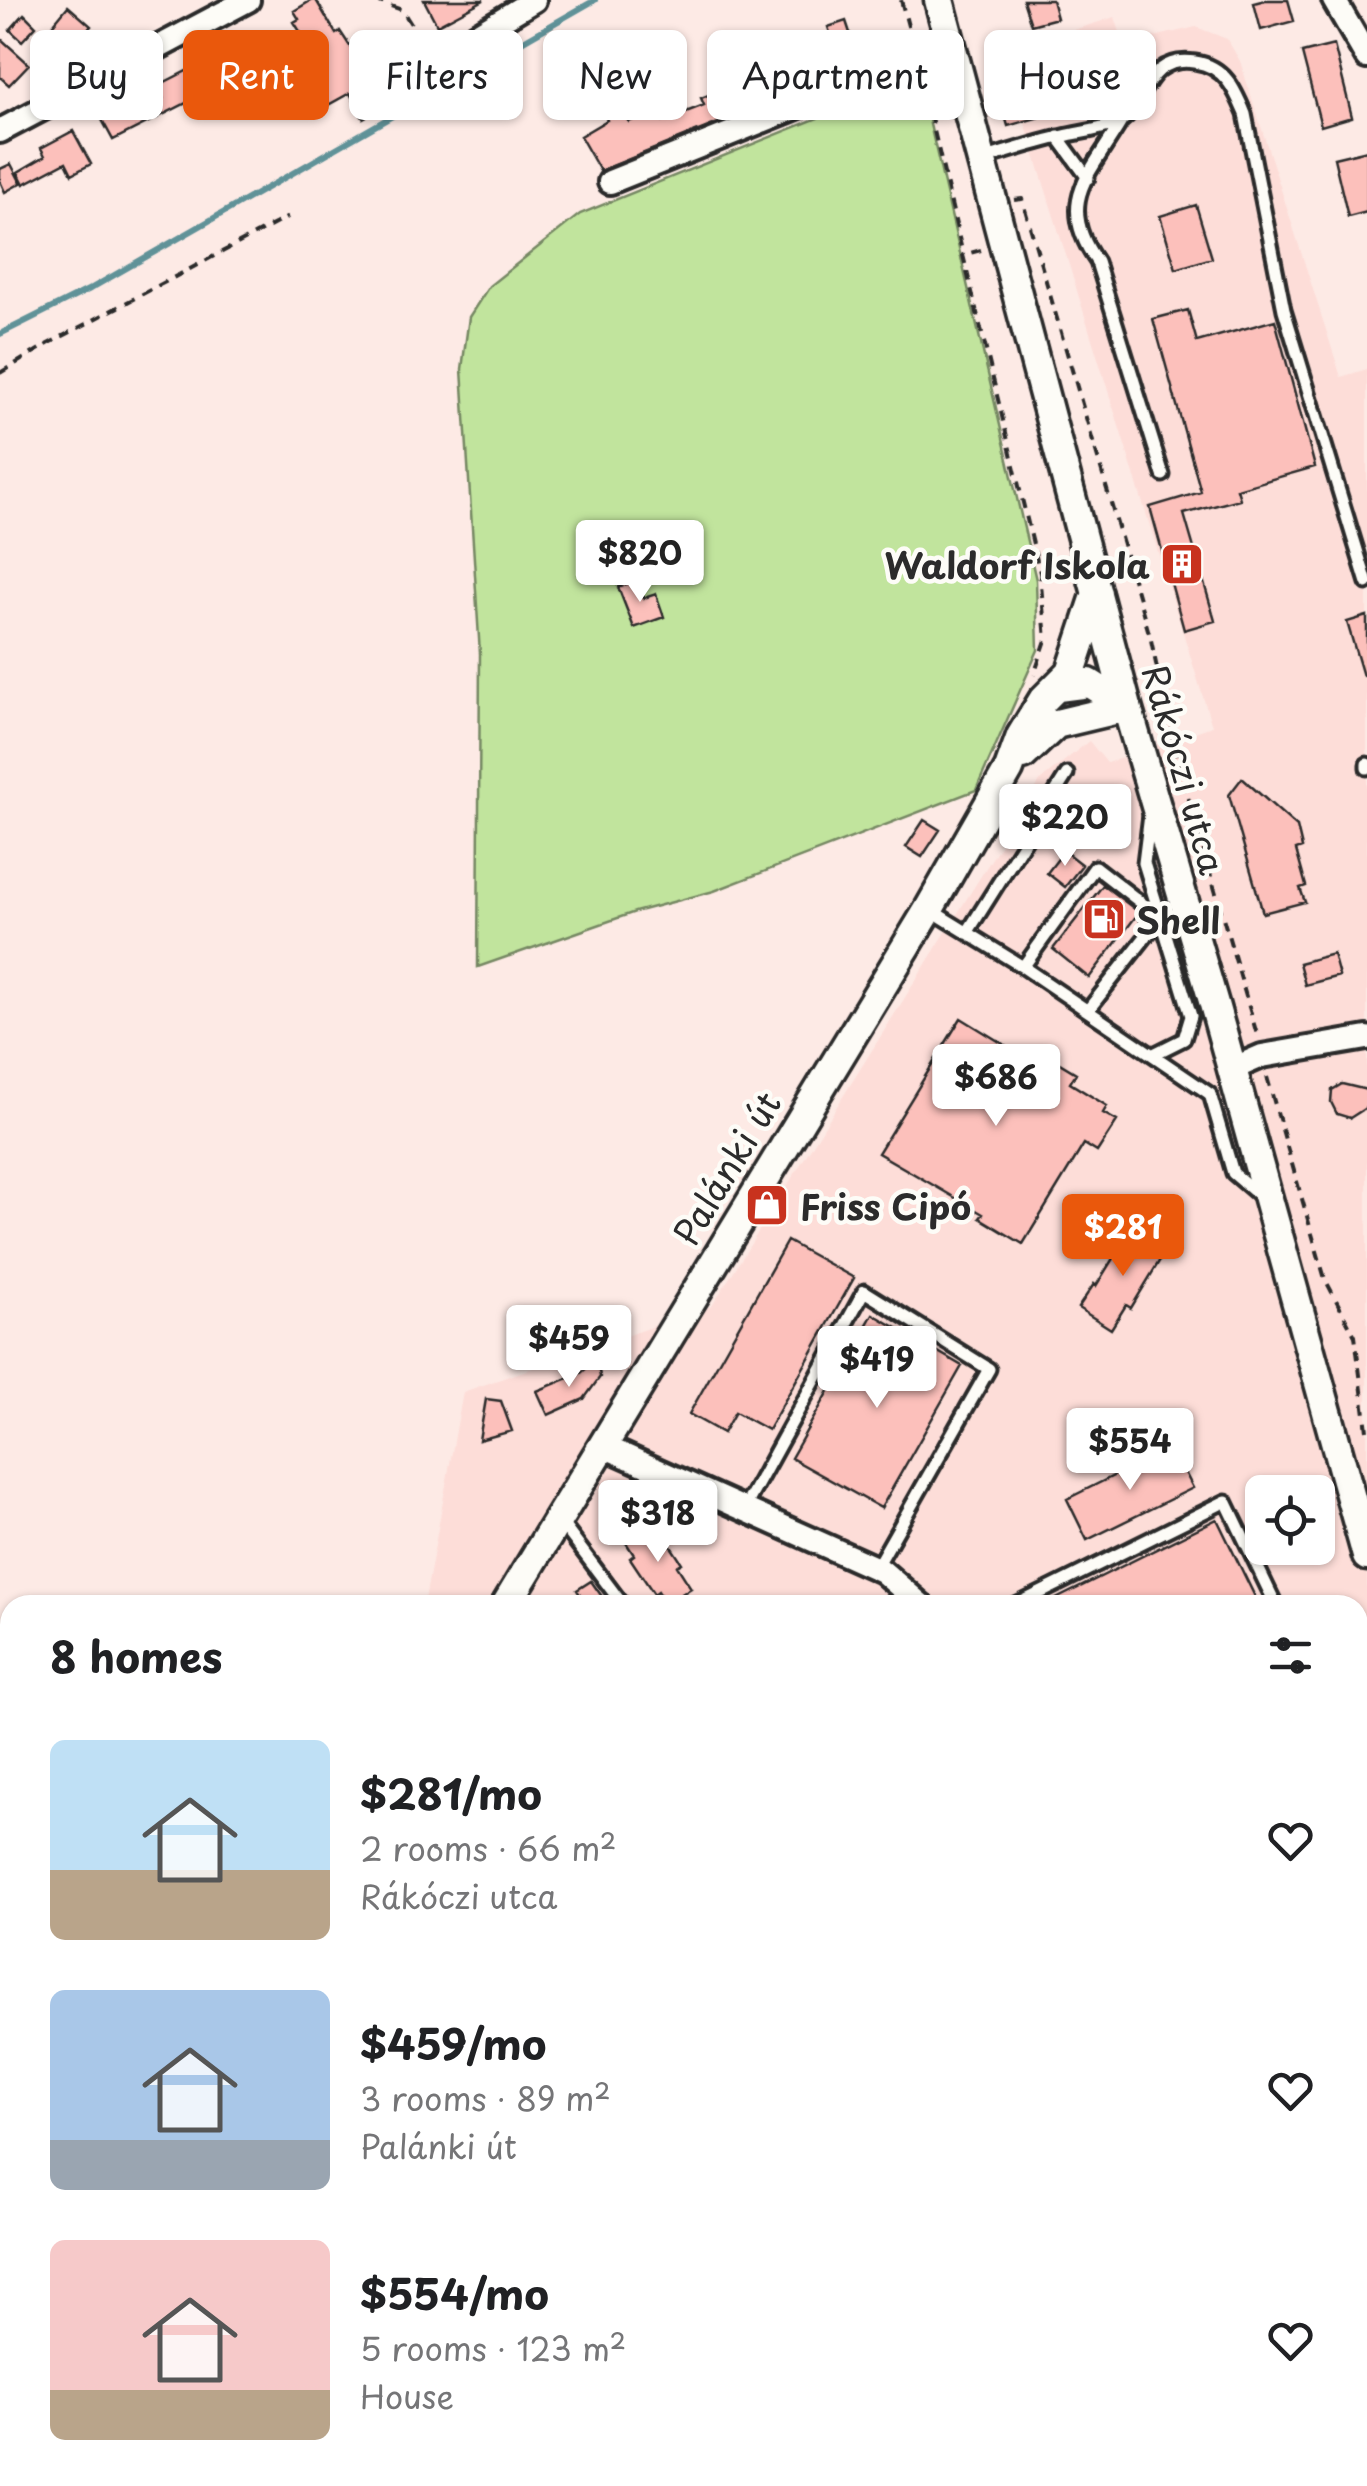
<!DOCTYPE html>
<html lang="en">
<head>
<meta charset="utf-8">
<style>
  :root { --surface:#fff; --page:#f6f6f6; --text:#202124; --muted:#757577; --accent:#ea580c }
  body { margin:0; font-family:"Playpen Sans",sans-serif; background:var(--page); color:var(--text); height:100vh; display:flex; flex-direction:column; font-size:38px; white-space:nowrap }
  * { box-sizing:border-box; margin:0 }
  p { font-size:32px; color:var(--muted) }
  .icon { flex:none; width:55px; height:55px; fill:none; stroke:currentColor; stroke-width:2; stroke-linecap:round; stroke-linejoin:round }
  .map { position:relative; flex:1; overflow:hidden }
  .sheet { position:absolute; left:0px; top:1595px; width:1368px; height:892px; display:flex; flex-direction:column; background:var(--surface); border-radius:30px 30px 0 0; box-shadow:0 2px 8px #0004 }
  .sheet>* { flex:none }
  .top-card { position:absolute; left:30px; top:30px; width:1308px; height:90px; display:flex; gap:20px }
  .tools { position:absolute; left:1245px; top:1475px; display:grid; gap:20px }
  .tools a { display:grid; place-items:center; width:90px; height:90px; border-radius:15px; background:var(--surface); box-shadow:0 2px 8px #0004; font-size:50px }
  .price { position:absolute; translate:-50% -85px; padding:0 22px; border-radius:10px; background:#fff; color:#222; font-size:32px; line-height:65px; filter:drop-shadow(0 2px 5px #0008) }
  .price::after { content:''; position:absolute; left:50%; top:60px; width:30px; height:22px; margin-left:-15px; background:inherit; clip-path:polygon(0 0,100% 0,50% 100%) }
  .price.active { background:var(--accent); color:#fff }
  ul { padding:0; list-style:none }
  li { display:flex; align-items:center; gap:30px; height:250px; padding:0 50px }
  li span { display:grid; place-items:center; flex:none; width:280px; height:200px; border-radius:15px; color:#555 }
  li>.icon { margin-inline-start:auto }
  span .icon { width:120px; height:120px; fill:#fffc; stroke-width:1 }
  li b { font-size:42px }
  h2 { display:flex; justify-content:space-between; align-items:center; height:120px; padding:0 50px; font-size:42px }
  .chip { padding:0 35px; border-radius:15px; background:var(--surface); box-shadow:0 2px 8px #0004; font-size:35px; line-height:90px }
  .chip.active { background:var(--accent); color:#fff }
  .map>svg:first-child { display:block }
  .built { fill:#fdddd8; fill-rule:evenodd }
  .green { fill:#c1e49d; stroke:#768864; stroke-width:2.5 }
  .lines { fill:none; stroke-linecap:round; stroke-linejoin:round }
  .stream { stroke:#619298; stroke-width:6 }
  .building { fill:#fcc0bb; stroke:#2b2b2b; stroke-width:2.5 }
  .service-casing { stroke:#2b2b2b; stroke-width:19 }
  .minor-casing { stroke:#2b2b2b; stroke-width:30 }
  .tertiary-casing { stroke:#2b2b2b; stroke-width:35 }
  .secondary-casing { stroke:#2b2b2b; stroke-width:38 }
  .primary-casing { stroke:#2b2b2b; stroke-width:42 }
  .path { stroke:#2b2b2b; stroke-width:4; stroke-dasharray:10 8; stroke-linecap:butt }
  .service { stroke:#fdfcf7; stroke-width:11 }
  .minor { stroke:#fdfcf7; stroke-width:22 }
  .tertiary { stroke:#fdfcf7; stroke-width:28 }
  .secondary { stroke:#fdfcf7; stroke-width:30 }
  .primary { stroke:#f5e382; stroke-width:35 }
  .labels { text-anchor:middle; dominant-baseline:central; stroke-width:9; stroke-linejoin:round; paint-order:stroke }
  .poi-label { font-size:35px; font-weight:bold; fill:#2b2b2b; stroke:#fdfcf7; text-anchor:start }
  .street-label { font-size:35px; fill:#2b2b2b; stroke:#fdfcf7 }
</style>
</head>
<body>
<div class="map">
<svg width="1367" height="2486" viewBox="0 0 1367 2486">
  <rect width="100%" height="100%" fill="#fdeae5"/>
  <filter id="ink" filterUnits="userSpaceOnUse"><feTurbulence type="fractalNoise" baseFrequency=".01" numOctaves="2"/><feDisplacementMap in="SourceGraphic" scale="20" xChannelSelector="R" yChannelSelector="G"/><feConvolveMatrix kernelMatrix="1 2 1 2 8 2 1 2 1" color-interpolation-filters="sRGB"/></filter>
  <g filter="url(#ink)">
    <!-- built -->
    <path class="built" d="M1115,17L1124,44L1196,27L1227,39L1240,61L1341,377L1367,369V2102L1358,2107V1605H424L463,1392L712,1306L1041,780L1089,741L1107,763L1212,726L1003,52ZM1262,1492H1318V1548H1262Z
      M10,2386V2478H744L750,2486H0V2391Z"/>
    <!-- green -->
    <path class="green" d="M919,77L1036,580L1038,650L976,790L714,891L635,912L478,967L480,654L462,369L469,317L489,286L580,214Z"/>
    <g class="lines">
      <!-- stream -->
      <path class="stream" d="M0,334L90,289L595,0"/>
    </g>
    <!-- building -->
    <path class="building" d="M312,0H316L336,34L340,31L359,60L374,52L400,98L363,118L350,93L319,110L307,89L316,84L298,58L311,49L294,22L299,19L294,11Z
      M424,0H484L437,25Z
      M1023,0H1052L1057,18L1031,25Z
      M1265,0H1288L1294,21L1261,30L1254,3Z
      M68,6L91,26L66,54L44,35Z
      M24,14L36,26L22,41L10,30Z
      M846,21L852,39L834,45L828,27Z
      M0,38L29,64L9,85L0,77Z
      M1090,43L1104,99L1008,126L1003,109L1035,100L1025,61Z
      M1334,45L1352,117L1321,126L1302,53Z
      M267,48L275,59L251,77L268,102L256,111L237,84L223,91L220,86L113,140L100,116L128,102L134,112L163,98L157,86L230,49L240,67Z
      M428,66L437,80L415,93L406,80Z
      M801,67L809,86L600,171L580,136L607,120L605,115L620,107L629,122L657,109L663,121L704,105L701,98L716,92L719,99L728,96Z
      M73,131L91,164L72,174L66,162L24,184L18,172L45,156L41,148Z
      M1367,150V212L1348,217L1334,158Z
      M11,164L21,183L5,192L0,181V169Z
      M1196,205L1212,258L1176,269L1160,216Z
      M1188,310L1197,342L1275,320L1315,467L1237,489L1240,499L1184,514L1215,621L1184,630L1150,507L1201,492L1153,319Z
      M637,580L644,598L656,594L664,617L634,628L618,587Z
      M1367,616V675L1363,676L1347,622Z
      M1242,778L1297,827L1302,848L1296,850L1306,886L1300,888L1305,902L1263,913L1229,795Z
      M924,820L940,830L922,857L906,847Z
      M1064,851L1082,865L1065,887L1047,873Z
      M1103,885L1136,910L1137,915L1089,978L1053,949Z
      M1333,954L1339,976L1305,985L1299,963Z
      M961,1018L1026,1058L1033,1047L1076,1073L1070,1083L1107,1106L1103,1113L1117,1121L1097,1152L1084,1144L1023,1244L980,1218L983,1214L878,1153Z
      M1342,1084L1367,1090V1107L1350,1118L1337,1114L1331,1102L1332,1090Z
      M1131,1229L1166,1250L1131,1308L1126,1305L1111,1329L1078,1308L1094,1284L1096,1286Z
      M787,1241L854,1278L768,1430L735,1412L723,1433L689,1414Z
      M873,1314L962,1366L881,1508L791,1458Z
      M590,1365L599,1370L600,1377L584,1399L548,1415L537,1391L581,1373Z
      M486,1399L501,1401L512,1431L479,1440Z
      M1172,1447L1193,1488L1087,1540L1067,1499Z
      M1217,1519L1259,1605H1044Z
      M649,1525L662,1546L668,1542L682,1563L677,1566L691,1588L666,1604L658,1591L654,1594L630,1558L634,1555L625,1541Z
      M591,1581L608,1605H586L577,1590Z"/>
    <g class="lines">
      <!-- service casing -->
      <g class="service-casing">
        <path id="service" d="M1121,122C1089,176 1055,202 1097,262L1163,475
          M1058,137L1088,178
          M983,159C1010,151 1037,142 1064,136C1081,132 1101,130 1117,123C1146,112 1142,54 1195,62C1225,66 1235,90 1245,114L1284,310L1367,583
          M1367,764V768
          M1150,815L1144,863L1191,1016L1184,1039L1154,1054
          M929,909L1023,967L1210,1094L1233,1173L1261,1197
          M967,933L1067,774
          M1023,967L1095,867L1144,905L1151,930L1088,1010
          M744,1509L864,1291L989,1369L876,1568
          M560,1521L623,1605
          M1016,1605L1226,1501L1276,1605
          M291,2478L298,2486
          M318,2478L325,2486
          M537,2478L543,2486
          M151,2486L152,2478
          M171,2486V2478"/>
      </g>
      <!-- minor casing -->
      <g class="minor-casing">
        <path id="minor" d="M1334,0L1367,57
          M453,49L534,0
          M0,131L248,0
          M610,182L916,59L952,48
          M1232,1069L1262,1056L1367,1038
          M601,1445L882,1571L921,1605"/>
      </g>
      <!-- tertiary casing -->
      <g class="tertiary-casing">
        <path id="tertiary" d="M939,0L1127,707L1214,1004L1367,1556
          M1058,687L1089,683L1127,707
          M1023,755L1056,724L1127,707
          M506,1605L929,909L1009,769L1021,736L1043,700L1071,672L1097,593"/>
      </g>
      <!-- secondary casing -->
      <g class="secondary-casing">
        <path id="secondary" d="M82,2486L83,2478"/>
      </g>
      <!-- primary casing -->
      <g class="primary-casing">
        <path id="primary" d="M0,1734L10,1753
          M485,2478L491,2486"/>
      </g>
      <!-- path -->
      <path class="path" d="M374,0L402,10L425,46L432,50
        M901,0L912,41
        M922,79L963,255
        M1014,200L1022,199L1151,640L1174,749L1258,1038
        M981,250L963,255L1040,573L1046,640L1034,675
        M0,373L48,344L288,217
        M1267,1077L1325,1279L1355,1336L1367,1430
        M1358,1787L1367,1802
        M54,2486L55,2478"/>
      <!-- service -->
      <use href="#service" class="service"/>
      <!-- minor -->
      <use href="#minor" class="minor"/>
      <!-- tertiary -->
      <use href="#tertiary" class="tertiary"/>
      <!-- secondary -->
      <use href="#secondary" class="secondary"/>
      <!-- primary -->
      <use href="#primary" class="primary"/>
    </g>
  </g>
  <!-- icons -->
  <defs>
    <g id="building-square" transform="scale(2.25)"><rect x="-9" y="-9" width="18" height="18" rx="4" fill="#c8321e" stroke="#fdfcf7"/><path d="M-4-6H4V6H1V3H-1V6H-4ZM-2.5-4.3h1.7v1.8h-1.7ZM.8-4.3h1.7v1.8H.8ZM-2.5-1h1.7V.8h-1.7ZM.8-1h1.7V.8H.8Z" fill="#fff"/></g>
    <g id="fuel-square" transform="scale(2.25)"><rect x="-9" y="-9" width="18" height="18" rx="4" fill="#c8321e" stroke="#fdfcf7"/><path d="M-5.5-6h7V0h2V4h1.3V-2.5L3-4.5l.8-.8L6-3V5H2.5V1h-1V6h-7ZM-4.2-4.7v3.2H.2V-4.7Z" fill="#fff"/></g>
    <g id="shop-square" transform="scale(2.25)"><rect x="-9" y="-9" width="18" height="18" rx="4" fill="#c8321e" stroke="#fdfcf7"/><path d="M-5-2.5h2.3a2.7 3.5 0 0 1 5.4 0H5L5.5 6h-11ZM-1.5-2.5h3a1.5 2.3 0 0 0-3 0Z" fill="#fff"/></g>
  </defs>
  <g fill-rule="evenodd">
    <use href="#building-square" x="1182" y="564"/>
    <use href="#fuel-square" x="1104" y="919"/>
    <use href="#shop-square" x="767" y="1205"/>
  </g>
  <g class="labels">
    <!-- poi labels -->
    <g class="poi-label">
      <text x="1150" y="564" text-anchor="end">Waldorf Iskola</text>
      <text x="1136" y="919">Shell</text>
      <text x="800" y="1205">Friss Cipó</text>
    </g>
    <!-- street labels -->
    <g class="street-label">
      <text transform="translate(1185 769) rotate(74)">Rákóczi utca</text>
      <text transform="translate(726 1168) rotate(-59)">Palánki út</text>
    </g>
  </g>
</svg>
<div class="tools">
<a><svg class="icon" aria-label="locate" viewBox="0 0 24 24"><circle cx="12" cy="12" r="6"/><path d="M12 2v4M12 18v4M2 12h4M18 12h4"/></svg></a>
</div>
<b class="price" style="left:640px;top:605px">$820</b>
<b class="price" style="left:1065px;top:869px">$220</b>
<b class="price" style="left:996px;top:1129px">$686</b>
<b class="price active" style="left:1123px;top:1279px">$281</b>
<b class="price" style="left:569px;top:1390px">$459</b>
<b class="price" style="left:877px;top:1411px">$419</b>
<b class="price" style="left:1130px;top:1493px">$554</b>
<b class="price" style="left:658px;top:1565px">$318</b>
<div class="top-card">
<a class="chip">Buy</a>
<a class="chip active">Rent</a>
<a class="chip">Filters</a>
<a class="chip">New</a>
<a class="chip">Apartment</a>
<a class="chip">House</a>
</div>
<section class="sheet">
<h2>8 homes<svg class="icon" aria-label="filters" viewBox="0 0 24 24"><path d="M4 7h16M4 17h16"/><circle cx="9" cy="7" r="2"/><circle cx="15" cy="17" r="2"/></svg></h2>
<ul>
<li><span style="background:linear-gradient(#bfe0f5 65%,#b9a48a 0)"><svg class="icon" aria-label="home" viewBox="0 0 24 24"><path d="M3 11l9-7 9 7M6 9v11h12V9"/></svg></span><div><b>$281/mo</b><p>2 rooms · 66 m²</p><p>Rákóczi utca</p></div><svg class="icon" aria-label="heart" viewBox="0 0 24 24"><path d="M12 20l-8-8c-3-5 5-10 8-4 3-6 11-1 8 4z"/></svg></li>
<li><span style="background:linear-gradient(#a9c7e8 75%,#9aa5b1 0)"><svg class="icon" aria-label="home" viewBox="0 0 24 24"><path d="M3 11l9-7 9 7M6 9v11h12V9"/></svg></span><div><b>$459/mo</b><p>3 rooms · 89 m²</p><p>Palánki út</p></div><svg class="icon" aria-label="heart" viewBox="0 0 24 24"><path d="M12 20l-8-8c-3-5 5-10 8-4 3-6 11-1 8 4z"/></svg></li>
<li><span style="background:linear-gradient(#f6c9c9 75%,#b9a48a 0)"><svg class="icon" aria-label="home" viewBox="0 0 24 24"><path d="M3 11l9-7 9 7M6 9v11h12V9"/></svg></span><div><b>$554/mo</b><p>5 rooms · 123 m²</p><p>House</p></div><svg class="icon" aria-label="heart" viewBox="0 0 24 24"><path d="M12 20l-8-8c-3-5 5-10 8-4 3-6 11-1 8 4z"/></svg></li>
</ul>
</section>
</div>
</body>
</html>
